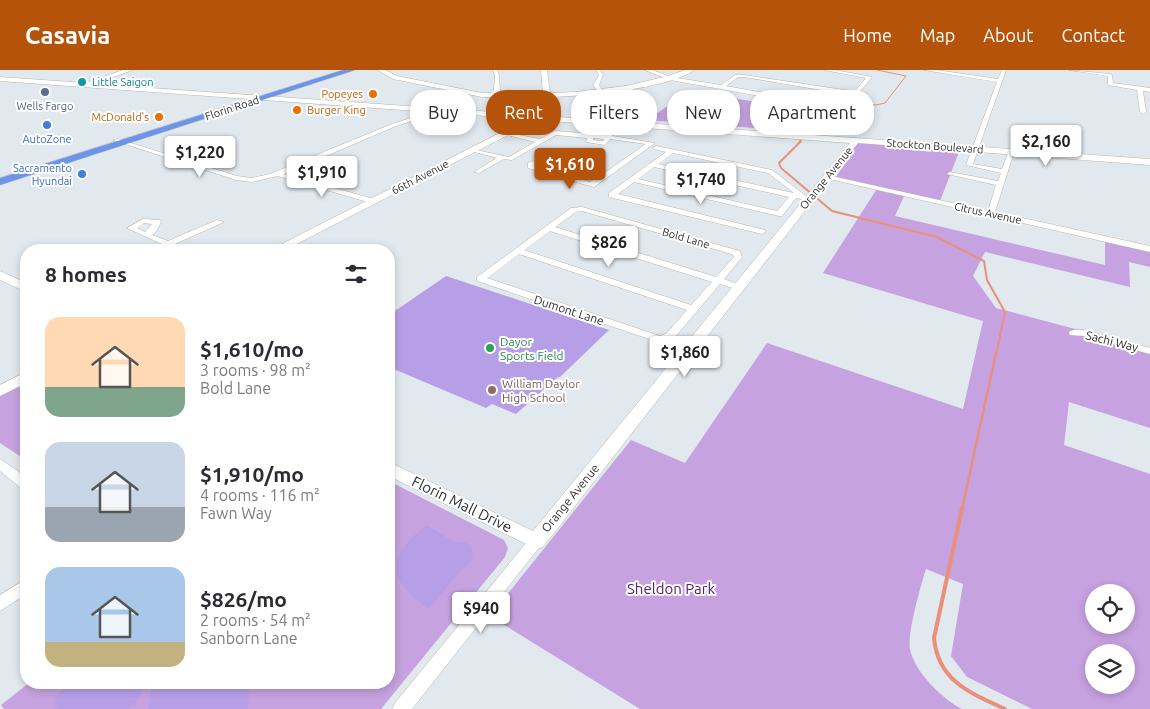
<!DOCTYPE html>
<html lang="en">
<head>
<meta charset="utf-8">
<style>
  :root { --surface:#fff; --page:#f2f2f3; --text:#2b2b33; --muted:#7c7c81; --accent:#b45309 }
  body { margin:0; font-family:Ubuntu,sans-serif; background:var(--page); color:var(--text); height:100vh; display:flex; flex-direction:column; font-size:19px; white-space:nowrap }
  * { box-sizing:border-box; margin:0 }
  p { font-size:16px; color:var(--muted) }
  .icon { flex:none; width:28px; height:28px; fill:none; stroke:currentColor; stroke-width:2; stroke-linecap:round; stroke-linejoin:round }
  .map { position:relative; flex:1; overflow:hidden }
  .drawer { position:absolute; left:20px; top:174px; width:375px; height:445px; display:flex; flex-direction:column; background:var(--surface); border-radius:20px; box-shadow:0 2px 8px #0003 }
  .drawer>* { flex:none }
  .guide { position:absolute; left:410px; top:20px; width:475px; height:45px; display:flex; gap:10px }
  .controls { position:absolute; left:1085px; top:514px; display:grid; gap:10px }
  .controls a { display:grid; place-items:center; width:50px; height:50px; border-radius:50%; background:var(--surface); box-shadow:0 2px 8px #0003; font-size:25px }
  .price { position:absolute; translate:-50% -42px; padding:0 11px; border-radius:5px; background:#fff; color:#222; font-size:16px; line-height:32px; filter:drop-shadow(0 1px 2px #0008) }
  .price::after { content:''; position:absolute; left:50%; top:30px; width:15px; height:11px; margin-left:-8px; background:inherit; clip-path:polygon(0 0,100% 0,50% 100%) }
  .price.selected { background:var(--accent); color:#fff }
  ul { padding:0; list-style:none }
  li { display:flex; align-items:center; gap:15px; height:125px; padding:0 25px }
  li span { display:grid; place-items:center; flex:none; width:140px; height:100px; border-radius:15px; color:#555 }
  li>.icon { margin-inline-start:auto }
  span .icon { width:60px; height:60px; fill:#fffc; stroke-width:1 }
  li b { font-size:21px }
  h2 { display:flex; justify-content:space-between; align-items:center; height:60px; padding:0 25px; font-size:21px }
  .pill { padding:0 18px; border-radius:20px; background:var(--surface); box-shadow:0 2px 8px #0003; font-size:18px; line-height:45px }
  .pill.selected { background:var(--accent); color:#fff }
  header { display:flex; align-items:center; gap:30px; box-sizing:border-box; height:70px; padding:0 25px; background:var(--accent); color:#fff }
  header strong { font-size:24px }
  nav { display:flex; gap:28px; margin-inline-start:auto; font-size:18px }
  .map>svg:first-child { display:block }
  .green { fill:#c6a2e0; fill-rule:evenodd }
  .pitch { fill:#b79fe7 }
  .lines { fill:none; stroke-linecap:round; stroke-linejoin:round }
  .stream-far3 { stroke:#e8907c; stroke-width:1 }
  .stream-far2 { stroke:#e8907c; stroke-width:2 }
  .stream-far1 { stroke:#e8907c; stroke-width:2.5 }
  .stream { stroke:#e8907c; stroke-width:4 }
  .street-casing { stroke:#b9b6ae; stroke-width:1 }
  .secondary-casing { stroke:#b9b6ae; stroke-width:1 }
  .primary-casing { stroke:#c4c4c4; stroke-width:1 }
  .street { fill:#fff; fill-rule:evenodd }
  .secondary { fill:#fff; fill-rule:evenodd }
  .primary { fill:#6c94e9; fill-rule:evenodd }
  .culture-dot { fill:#0f9aa8; stroke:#fff; stroke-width:2 }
  .service-dot { fill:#5c6f8a; stroke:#fff; stroke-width:2 }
  .food-dot { fill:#e8710a; stroke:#fff; stroke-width:2 }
  .shop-dot { fill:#3f7fe0; stroke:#fff; stroke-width:2 }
  .leisure-dot { fill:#2e9e5b; stroke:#fff; stroke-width:2 }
  .education-dot { fill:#8d6e63; stroke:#fff; stroke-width:2 }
  .labels { text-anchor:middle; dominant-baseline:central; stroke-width:4; stroke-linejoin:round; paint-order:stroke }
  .far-culture-label { font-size:11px; fill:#0d838f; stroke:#fff; text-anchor:start }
  .far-food-label { font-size:11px; fill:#c56008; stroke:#fff; text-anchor:end }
  .far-service-label { font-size:11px; fill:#4e5e75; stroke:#fff }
  .far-street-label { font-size:11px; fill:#2e2e2e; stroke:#fff }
  .far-shop-label { font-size:11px; fill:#366cbe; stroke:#fff }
  .street-label { font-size:12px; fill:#2e2e2e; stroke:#fff }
  .leisure-label { font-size:12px; fill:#27864d; stroke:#fff; text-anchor:start }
  .education-label { font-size:12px; fill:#785e54; stroke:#fff; text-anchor:start }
  .near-street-label { font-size:15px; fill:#2e2e2e; stroke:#fff }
  .near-park-label { font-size:15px; fill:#532068; stroke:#fff }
</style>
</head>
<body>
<header>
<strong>Casavia</strong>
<nav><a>Home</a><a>Map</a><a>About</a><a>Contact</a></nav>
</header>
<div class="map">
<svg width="1150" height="639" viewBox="0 0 1150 639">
  <rect width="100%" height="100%" fill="#e1e8ee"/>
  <!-- green -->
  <path class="green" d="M690,21L811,41L824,32L873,36L848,65L647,50Z
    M857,73H876L959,82L940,131L905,124L895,146L1105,195V170L1150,180V197L1129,192L1130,217L985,182L973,206L996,238L1150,279V358L1069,332L1064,375L1150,404V639H1032L967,607L951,586L963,514L926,499C921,515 907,563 910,579C914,601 942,629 962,639H640L490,546L631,370L685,393L767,273L963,339L983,251L823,203L878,117L836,107ZM1094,522H1126V555H1094ZM1094,582H1126V615H1094Z
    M26,309V390L0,373V322Z
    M389,411L504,470L508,478L505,487L381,639H4L1,635L29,613L389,612Z"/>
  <!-- pitch -->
  <path class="pitch" d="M446,206L609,260L560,307H558L516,344L492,334L486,338L389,297V245Z
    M427,455C436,460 446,468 455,471C459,473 463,471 467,474C478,482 471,496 461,500L429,539C386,511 386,485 427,455Z
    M67,613V612L146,613L136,632L128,639H57L55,636L56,627Z
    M153,613H249L248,639H148Z"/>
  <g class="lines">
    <!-- stream-far3 -->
    <path class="stream-far3" d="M800,72L799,53L819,33L826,31L876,35L885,33L906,6L877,0"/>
    <!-- stream-far2 -->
    <path class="stream-far2" d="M801,71L779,93L781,98L832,141L937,167L984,191L987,210L1005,242L996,285"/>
    <!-- stream-far1 -->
    <path class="stream-far1" d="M962,439L996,283"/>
    <!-- stream -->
    <path class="stream" d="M962,438L934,568C938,611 970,623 1005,639"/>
    <!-- street casing -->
    <g class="street-casing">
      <path id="street" d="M493,0H497L499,5L500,21L492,27L489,25L494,20L495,5Z
        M596,0H600L603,5L599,15L603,21L600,23L593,15L599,5Z
        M645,0H652L671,7L721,15L735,5H744L851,21H855L866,8L824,0H835L872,7L859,23L851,25L744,7H738L726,16L802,30L800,33L670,10Z
        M924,0H936L998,9L1002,0H1006L973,94L1002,99L1009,81L1014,82L995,142L1150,176V182L825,108L823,107L827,105L988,141L996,115L947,104L950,102L998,111L1001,103L966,95L997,12Z
        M1069,0L1110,4L1112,5L1113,13L1150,18V22L1143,21L1146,42L1143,44L1140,42L1137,20L1108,15V6Z
        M626,16L645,25L646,26L641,27L624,19Z
        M428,37L431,39L421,48L396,56L284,104L374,129L375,131L371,133L278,106L252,112L236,110L113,70L118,69L237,106L252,108L270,104L392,54L417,46Z
        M613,51L616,53L612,66L655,73L594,117L568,110V108L574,103L545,95H534L543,100L540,102L528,98V93C541,85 584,101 600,106L646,74L610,69L605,75L586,72L587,68L556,65L512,90L504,89L479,103L474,102L497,88L471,81V79L509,87L535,72L503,64V62L540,69L555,61L606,65L610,53ZM593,68L604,69L603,71L593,70ZM581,105L595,109L590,112L576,108Z
        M656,76L772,100L806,126L814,129L810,131L796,128L782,146H779L634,112L618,124L765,160L766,162L762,164L609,127V123L666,82L654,79L653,78ZM673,83L768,103L794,123L658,94ZM654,97L789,127L777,141L638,109Z
        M582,137L740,181L742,187L724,209L744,217L739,220L720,214L675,267L661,273L477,211V207L571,138ZM582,141L728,183L733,185L734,187L716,207L555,157L576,142ZM550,161L712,212L691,235L524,180ZM519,184L687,240L667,263L660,266L487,208Z
        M143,149L160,150L161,152L156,162L152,165L168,171L217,150L224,152L175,174L186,180H175L127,158ZM144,153L152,154L145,162L137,158Z
        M1074,260H1084L1150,278V284L1084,266L1070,265L1069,263L1070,261Z
        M0,389L26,407V419L21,418L0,401Z
        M536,465L541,467L543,471L541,475L412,639H392L395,633L531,467Z
        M26,509V524L0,541V525Z"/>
    </g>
    <!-- secondary casing -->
    <g class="secondary-casing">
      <path id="secondary" d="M123,0H133L94,14L535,45C543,41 544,36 543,27H482L393,9L377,0H385L397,6L482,23H543L541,0H547L550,23L576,22L626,16L668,6L685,0H694C668,19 585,26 551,27L552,35L545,46L1150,89V95L858,73L543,477L536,479L389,406V392L533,461L850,73L537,50L285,180H270L527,49L0,11V7L86,13Z
        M0,201L26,213V222L0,210Z
        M26,302V313L0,326V315Z"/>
    </g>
    <!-- primary casing -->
    <g class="primary-casing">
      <path id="primary" d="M343,0H355L0,115V108Z"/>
    </g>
    <!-- street -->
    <use href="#street" class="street"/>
    <!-- secondary -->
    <use href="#secondary" class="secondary"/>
    <!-- primary -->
    <use href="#primary" class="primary"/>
  </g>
  <!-- markers -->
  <circle class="culture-dot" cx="82" cy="12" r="5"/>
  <circle class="service-dot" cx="45" cy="22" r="5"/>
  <g class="food-dot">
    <circle cx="373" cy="24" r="5"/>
    <circle cx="297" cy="40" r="5"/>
    <circle cx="159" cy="47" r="5"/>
  </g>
  <g class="shop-dot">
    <circle cx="47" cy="55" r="5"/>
    <circle cx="82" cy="104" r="5"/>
  </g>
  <circle class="leisure-dot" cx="490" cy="278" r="5"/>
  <circle class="education-dot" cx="492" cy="320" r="5"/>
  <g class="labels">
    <!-- far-culture labels -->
    <g class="far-culture-label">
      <text x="92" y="12">Little Saigon</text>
    </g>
    <!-- far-food labels -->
    <g class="far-food-label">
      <text x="363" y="24">Popeyes</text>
      <text x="307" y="40" text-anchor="start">Burger King</text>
      <text x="149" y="47">McDonald's</text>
    </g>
    <!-- far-service labels -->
    <g class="far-service-label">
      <text x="45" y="36">Wells Fargo</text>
    </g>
    <!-- far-street labels -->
    <g class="far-street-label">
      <text transform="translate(232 38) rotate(-18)">Florin Road</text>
      <text transform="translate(935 76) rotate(4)">Stockton Boulevard</text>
      <text transform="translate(420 107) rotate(-27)">66th Avenue</text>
      <text transform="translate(826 108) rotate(-51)">Orange Avenue</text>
      <text transform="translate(988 143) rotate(12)">Citrus Avenue</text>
      <text transform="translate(686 168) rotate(16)">Bold Lane</text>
    </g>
    <!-- far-shop labels -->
    <g class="far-shop-label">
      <text x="47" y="69">AutoZone</text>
      <text x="72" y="98" text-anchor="end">Sacramento<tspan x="72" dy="13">Hyundai</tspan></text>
    </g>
    <!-- street labels -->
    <g class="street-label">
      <text transform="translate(569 240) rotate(18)">Dumont Lane</text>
      <text transform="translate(1112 271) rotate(14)">Sachi Way</text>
      <text transform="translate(570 428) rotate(-51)">Orange Avenue</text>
    </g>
    <!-- leisure labels -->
    <g class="leisure-label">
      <text x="500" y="271">Dayor<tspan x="500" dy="14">Sports Field</tspan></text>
    </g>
    <!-- education labels -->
    <g class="education-label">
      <text x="502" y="313">William Daylor<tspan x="502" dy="14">High School</tspan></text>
    </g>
    <!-- near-street labels -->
    <g class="near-street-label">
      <text transform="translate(462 434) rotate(26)">Florin Mall Drive</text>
    </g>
    <!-- near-park labels -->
    <g class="near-park-label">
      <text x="671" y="518">Sheldon Park</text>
    </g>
  </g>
</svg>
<div class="controls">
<a><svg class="icon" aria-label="locate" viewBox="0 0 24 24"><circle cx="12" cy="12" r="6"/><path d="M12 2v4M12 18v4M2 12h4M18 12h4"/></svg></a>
<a><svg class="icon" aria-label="layers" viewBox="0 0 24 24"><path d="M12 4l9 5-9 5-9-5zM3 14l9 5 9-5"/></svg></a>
</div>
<b class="price" style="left:1046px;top:97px">$2,160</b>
<b class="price" style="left:200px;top:108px">$1,220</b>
<b class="price selected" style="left:570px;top:120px">$1,610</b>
<b class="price" style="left:322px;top:128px">$1,910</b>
<b class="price" style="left:701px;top:135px">$1,740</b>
<b class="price" style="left:609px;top:198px">$826</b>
<b class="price" style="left:685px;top:308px">$1,860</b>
<b class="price" style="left:481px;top:564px">$940</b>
<div class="guide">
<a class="pill">Buy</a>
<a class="pill selected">Rent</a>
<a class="pill">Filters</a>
<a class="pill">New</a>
<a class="pill">Apartment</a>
</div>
<section class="drawer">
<h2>8 homes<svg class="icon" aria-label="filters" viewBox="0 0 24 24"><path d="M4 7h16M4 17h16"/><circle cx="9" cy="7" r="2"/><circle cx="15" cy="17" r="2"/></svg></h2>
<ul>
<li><span style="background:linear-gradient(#ffd9b3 70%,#7fa58c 0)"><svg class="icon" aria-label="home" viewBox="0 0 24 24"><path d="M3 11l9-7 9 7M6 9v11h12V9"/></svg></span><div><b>$1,610/mo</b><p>3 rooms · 98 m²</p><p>Bold Lane</p></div></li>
<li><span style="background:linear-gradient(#c9d6e8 65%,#9aa5b1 0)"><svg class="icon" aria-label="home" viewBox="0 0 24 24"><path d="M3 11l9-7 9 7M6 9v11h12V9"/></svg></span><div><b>$1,910/mo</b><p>4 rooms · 116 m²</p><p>Fawn Way</p></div></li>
<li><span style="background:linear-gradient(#a9c7e8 75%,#c2b280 0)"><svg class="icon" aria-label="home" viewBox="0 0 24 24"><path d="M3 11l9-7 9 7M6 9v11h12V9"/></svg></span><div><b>$826/mo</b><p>2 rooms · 54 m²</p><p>Sanborn Lane</p></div></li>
</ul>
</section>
</div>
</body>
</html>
